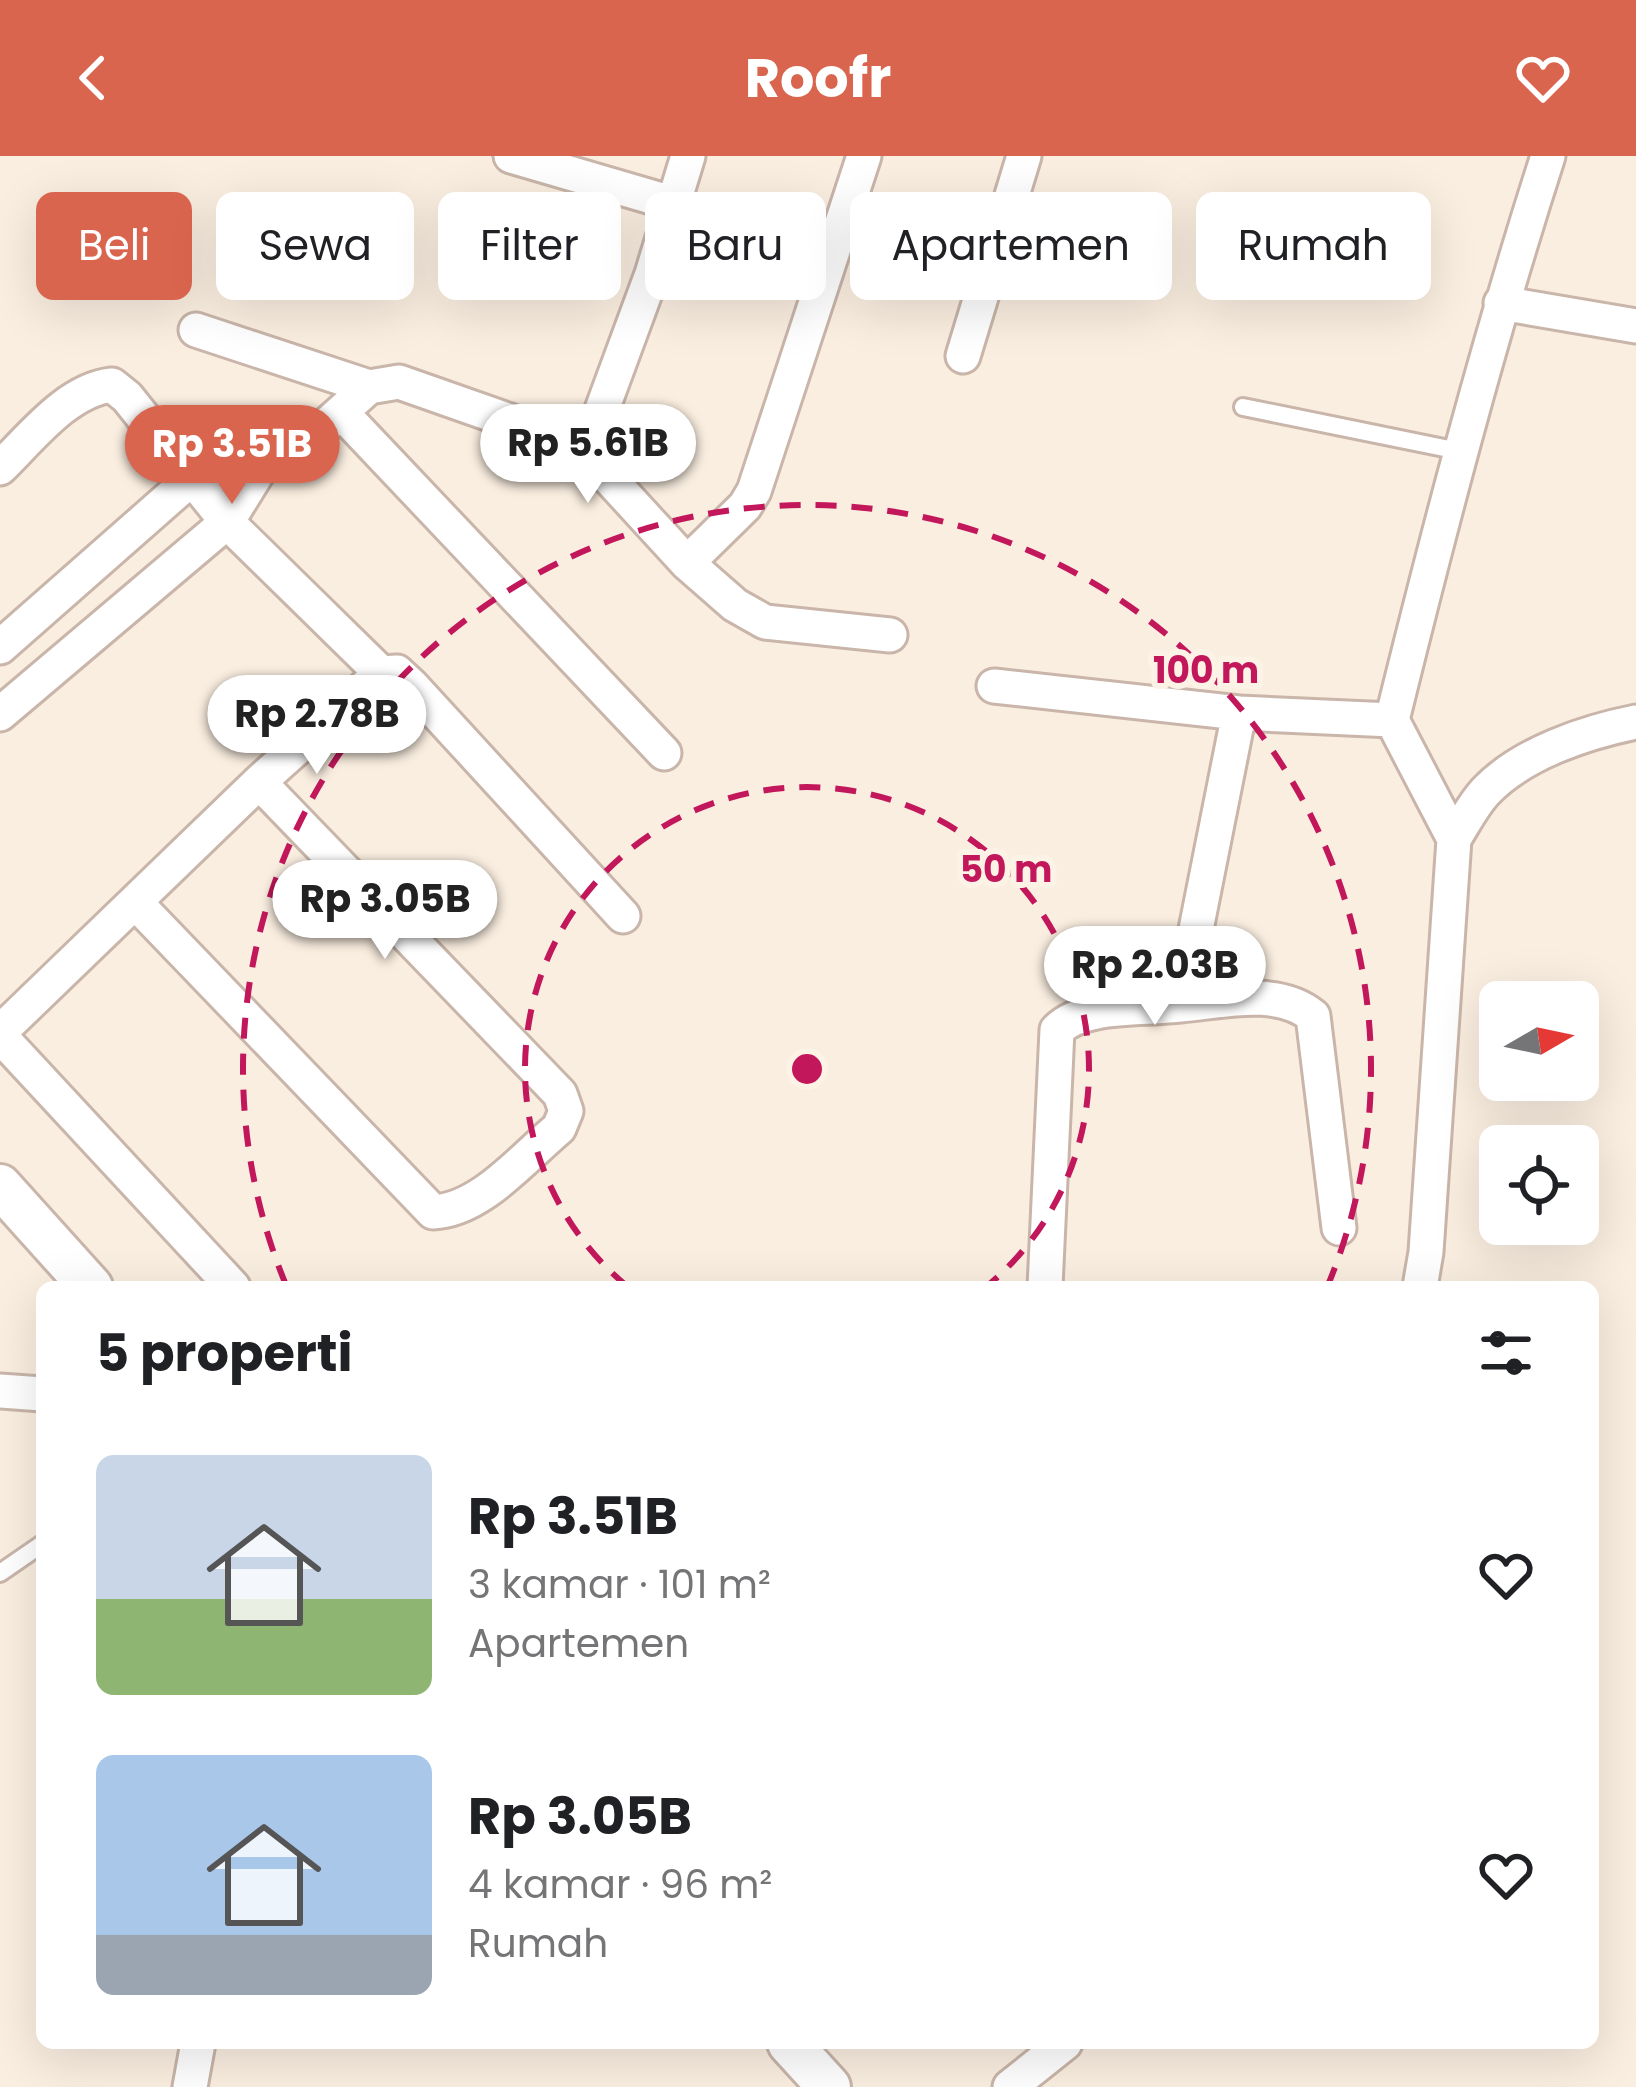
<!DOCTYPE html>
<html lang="id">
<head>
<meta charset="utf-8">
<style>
  :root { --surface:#fff; --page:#f6f6f6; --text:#202124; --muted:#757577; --accent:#da654f }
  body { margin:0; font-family:Poppins,sans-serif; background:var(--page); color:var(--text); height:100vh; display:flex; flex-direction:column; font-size:45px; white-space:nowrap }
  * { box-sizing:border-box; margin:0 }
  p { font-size:39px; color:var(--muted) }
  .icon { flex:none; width:66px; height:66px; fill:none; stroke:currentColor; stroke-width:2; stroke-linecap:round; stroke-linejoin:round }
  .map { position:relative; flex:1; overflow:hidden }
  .details { position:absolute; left:36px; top:1125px; width:1563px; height:768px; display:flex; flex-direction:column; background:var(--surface); border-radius:18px; box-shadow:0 12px 48px #0002 }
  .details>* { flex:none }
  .guide { position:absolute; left:36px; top:36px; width:1566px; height:108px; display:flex; gap:24px }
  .needle { width:78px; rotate:81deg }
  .buttons { position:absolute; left:1479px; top:825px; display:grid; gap:24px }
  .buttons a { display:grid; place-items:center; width:120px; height:120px; border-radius:18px; background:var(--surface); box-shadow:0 12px 48px #0002; font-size:60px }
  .price { position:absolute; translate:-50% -102px; padding:0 27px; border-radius:42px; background:#fff; color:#222; font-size:39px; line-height:78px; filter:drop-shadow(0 3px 6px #0008) }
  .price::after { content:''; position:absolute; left:50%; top:72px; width:36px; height:27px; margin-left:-18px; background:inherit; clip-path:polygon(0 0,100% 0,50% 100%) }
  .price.current { background:var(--accent); color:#fff }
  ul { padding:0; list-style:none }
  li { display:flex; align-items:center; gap:36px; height:300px; padding:0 60px }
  li span { display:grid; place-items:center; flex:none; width:336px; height:240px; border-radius:18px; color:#555 }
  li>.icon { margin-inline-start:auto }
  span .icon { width:144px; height:144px; fill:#fffc; stroke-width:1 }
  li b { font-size:51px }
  h2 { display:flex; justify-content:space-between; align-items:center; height:144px; padding:0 60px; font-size:51px }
  .tag { padding:0 42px; border-radius:18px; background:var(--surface); box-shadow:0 12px 48px #0002; font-size:42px; line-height:108px }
  .tag.current { background:var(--accent); color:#fff }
  header { display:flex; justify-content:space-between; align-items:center; height:156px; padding:0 60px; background:var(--accent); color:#fff; font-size:54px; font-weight:700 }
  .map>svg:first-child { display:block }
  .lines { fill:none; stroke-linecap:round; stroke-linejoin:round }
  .service-casing { stroke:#c9b5a9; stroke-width:22 }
  .minor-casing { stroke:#c9b5a9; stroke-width:39 }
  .tertiary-casing { stroke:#c9b5a9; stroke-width:48 }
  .service { stroke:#fff; stroke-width:16 }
  .minor { stroke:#fff; stroke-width:33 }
  .tertiary { stroke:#fff; stroke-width:42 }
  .ring { fill:none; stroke:#c2185b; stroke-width:6; stroke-dasharray:21 15 }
  .centre { fill:#c2185b; stroke:#fdf2e6; stroke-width:6 }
  .ring-label { font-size:36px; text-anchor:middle; font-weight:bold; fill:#c2185b; stroke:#fdf2e6; stroke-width:12; stroke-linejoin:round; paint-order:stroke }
</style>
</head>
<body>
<header><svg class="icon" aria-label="back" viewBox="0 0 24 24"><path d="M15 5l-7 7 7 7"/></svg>Roofr<svg class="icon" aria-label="heart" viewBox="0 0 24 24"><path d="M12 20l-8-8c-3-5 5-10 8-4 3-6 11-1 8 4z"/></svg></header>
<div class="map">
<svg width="1636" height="1931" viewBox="0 0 1636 1931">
  <rect width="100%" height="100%" fill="#faeee0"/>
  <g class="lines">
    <!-- service casing -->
    <g class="service-casing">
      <path id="service" d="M1243,251L1459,295
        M0,1417L42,1388"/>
    </g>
    <!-- minor casing -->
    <g class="minor-casing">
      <path id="minor" d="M511,0L672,47
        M1501,147L1636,170
        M196,174L369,231
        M963,200L1024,0
        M341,256L664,597
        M586,297L652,118L688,0
        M0,312C31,282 67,234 112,229L127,241L227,366L381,517
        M687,407L745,350L754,335L864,0
        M0,491L191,323L261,311L314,280L369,231L399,226L510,265L586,297L687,407L735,449L765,466L890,479
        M994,530L1239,557L1392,564
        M1239,557L1181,849C1224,845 1278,831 1313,860L1339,1072
        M0,558L227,366L261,311
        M1454,683L1392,564C1439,374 1488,186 1548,0
        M136,747L433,1056C481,1054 523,1002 559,972L566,955L560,938L259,626
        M0,876L259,626L381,517L397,516L411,529L623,760
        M0,880L233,1131
        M1045,1131L1057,874C1084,847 1144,854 1181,849
        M1420,1131L1426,1096L1454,683C1464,667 1474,647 1487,634C1523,597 1586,576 1636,566
        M0,1235L42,1238
        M190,1931L198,1887
        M1010,1931L1065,1887"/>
    </g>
    <!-- tertiary casing -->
    <g class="tertiary-casing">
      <path id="tertiary" d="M0,1030L91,1131
        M789,1887L829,1931"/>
    </g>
    <!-- service -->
    <use href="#service" class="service"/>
    <!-- minor -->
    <use href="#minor" class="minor"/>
    <!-- tertiary -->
    <use href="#tertiary" class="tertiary"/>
  </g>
  <!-- distance rings -->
  <g class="ring">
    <path d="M628 1131A282 282 0 1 1 986 1131"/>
    <path d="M286 1129A564 564 0 1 1 1328 1129"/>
  </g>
  <circle cx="807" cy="913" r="18" class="centre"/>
  <g class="ring-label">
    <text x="1206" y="527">100 m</text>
    <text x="1006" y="726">50 m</text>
  </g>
</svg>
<div class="buttons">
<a><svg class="needle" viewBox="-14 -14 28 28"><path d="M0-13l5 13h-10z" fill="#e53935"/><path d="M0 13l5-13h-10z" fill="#757577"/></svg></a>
<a><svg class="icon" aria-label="locate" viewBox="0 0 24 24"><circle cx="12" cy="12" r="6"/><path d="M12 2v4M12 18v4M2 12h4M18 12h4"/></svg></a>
</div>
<b class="price" style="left:588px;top:350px">Rp 5.61B</b>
<b class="price current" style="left:232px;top:351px">Rp 3.51B</b>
<b class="price" style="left:317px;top:621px">Rp 2.78B</b>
<b class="price" style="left:385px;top:806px">Rp 3.05B</b>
<b class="price" style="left:1155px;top:872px">Rp 2.03B</b>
<div class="guide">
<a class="tag current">Beli</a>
<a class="tag">Sewa</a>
<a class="tag">Filter</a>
<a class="tag">Baru</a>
<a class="tag">Apartemen</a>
<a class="tag">Rumah</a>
</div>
<section class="details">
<h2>5 properti<svg class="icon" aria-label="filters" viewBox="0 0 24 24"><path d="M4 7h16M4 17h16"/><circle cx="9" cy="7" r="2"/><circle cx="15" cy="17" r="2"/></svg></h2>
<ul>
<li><span style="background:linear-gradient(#c9d6e8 60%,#8fb573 0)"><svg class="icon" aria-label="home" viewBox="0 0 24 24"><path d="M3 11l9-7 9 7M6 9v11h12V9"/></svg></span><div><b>Rp 3.51B</b><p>3 kamar · 101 m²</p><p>Apartemen</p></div><svg class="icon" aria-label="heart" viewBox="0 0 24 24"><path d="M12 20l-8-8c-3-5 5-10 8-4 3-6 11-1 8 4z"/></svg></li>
<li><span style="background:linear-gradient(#a9c7e8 75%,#9aa5b1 0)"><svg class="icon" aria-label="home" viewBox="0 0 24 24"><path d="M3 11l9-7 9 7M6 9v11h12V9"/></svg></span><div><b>Rp 3.05B</b><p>4 kamar · 96 m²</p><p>Rumah</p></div><svg class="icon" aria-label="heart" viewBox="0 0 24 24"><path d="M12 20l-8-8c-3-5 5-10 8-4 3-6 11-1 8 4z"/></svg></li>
</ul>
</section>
</div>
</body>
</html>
